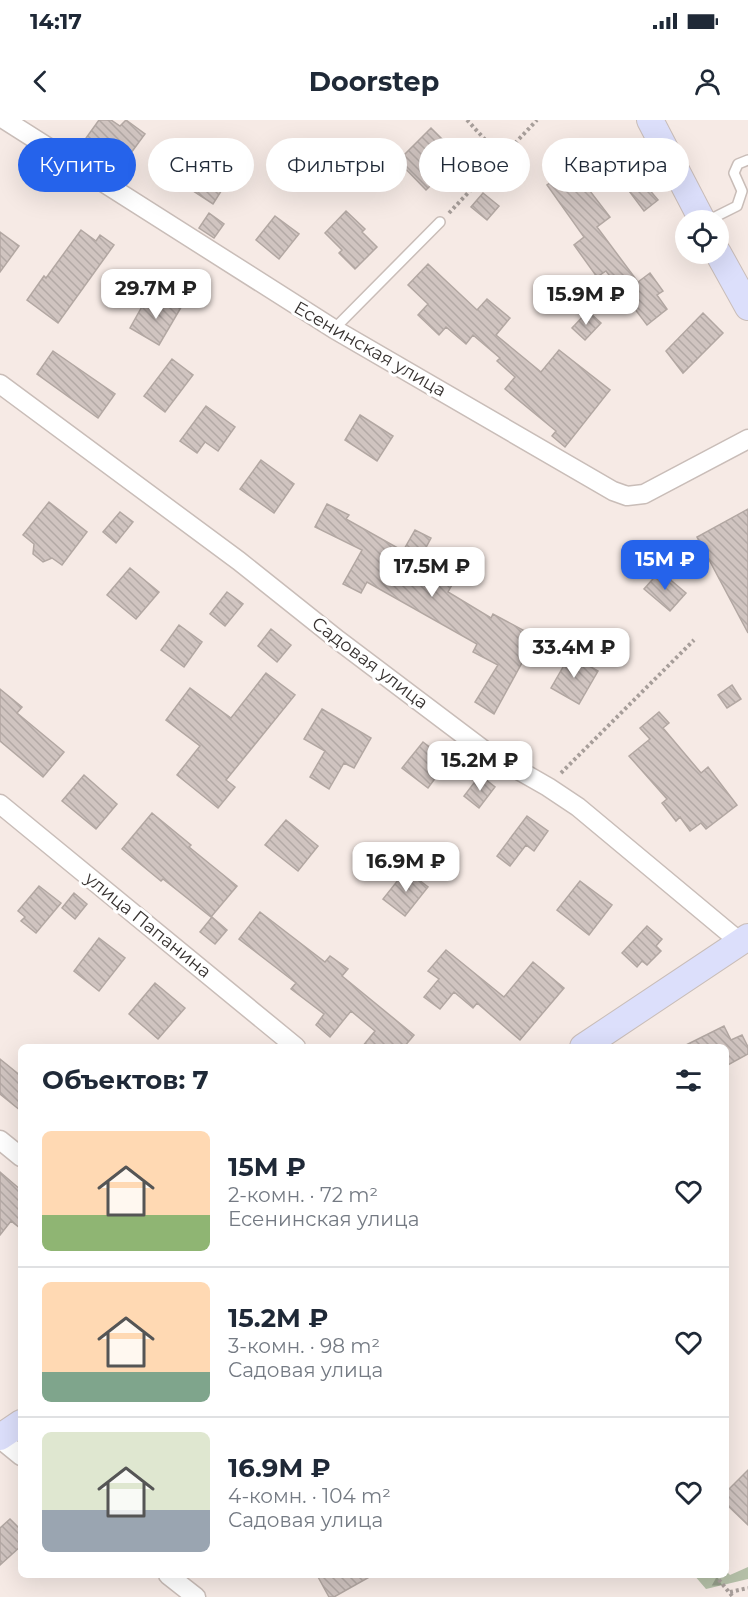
<!DOCTYPE html>
<html lang="ru">
<head>
<meta charset="utf-8">
<style>
  :root { --surface:#fff; --page:#f2f2f3; --text:#1f2937; --muted:#747a83; --line:#e0e1e3; --accent:#2563eb }
  body { margin:0; font-family:Montserrat,sans-serif; background:var(--page); color:var(--text); height:100vh; display:flex; flex-direction:column; font-size:22px; white-space:nowrap }
  * { box-sizing:border-box; margin:0 }
  p { font-size:20px; color:var(--muted) }
  .icon { flex:none; width:33px; height:33px; fill:none; stroke:currentColor; stroke-width:2; stroke-linecap:round; stroke-linejoin:round }
  .map { position:relative; flex:1; overflow:hidden }
  .details { position:absolute; left:18px; top:924px; width:711px; height:534px; display:flex; flex-direction:column; background:var(--surface); border-radius:9px; box-shadow:0 6px 24px #0002 }
  .details>* { flex:none }
  .top-card { position:absolute; left:18px; top:18px; width:712px; height:54px; display:flex; gap:12px }
  .buttons { position:absolute; left:675px; top:90px; display:grid; gap:12px }
  .buttons a { display:grid; place-items:center; width:54px; height:54px; border-radius:50%; background:var(--surface); box-shadow:0 6px 24px #0002; font-size:30px }
  .price { position:absolute; translate:-50% -51px; padding:0 14px; border-radius:12px; background:#fff; color:#222; font-size:20px; line-height:39px; filter:drop-shadow(0 2px 3px #0008) }
  .price::after { content:''; position:absolute; left:50%; top:36px; width:18px; height:14px; margin-left:-9px; background:inherit; clip-path:polygon(0 0,100% 0,50% 100%) }
  .price.active { background:var(--accent); color:#fff }
  ul { padding:0; list-style:none }
  li { display:flex; align-items:center; gap:18px; height:150px; padding:0 24px }
  li+li { border-top:2px solid var(--line) }
  li span { display:grid; place-items:center; flex:none; width:168px; height:120px; border-radius:9px; color:#555 }
  li>.icon { margin-inline-start:auto }
  span .icon { width:72px; height:72px; fill:#fffc; stroke-width:1 }
  li b { font-size:26px }
  h2 { display:flex; justify-content:space-between; align-items:center; height:72px; padding:0 24px; font-size:26px }
  .chip { padding:0 21px; border-radius:27px; background:var(--surface); box-shadow:0 6px 24px #0002; font-size:21px; line-height:54px }
  .chip.active { background:var(--accent); color:#fff }
  .status { display:flex; justify-content:space-between; align-items:center; height:42px; padding:0 30px; background:var(--surface); direction:ltr }
  .status svg { height:16px; fill:currentColor }
  header { display:flex; justify-content:space-between; align-items:center; height:78px; padding:0 24px; background:var(--surface); font-size:27px; font-weight:700 }
  .map>svg:first-child { display:block }
  .forest { fill:url(#forest-firs) }
  .building { fill:url(#building-back-hatch); stroke:#b2a7a2; stroke-width:1.5 }
  .lines { fill:none; stroke-linecap:round; stroke-linejoin:round }
  .lane-casing { stroke:#c9bdb8; stroke-width:12 }
  .street-casing { stroke:#c9bdb8; stroke-width:21 }
  .secondary-casing { stroke:#c9bdb8; stroke-width:28 }
  .path { stroke:#a79e9a; stroke-width:4; stroke-dasharray:3 3; stroke-linecap:butt }
  .lane { stroke:#fff; stroke-width:9 }
  .street { stroke:#fff; stroke-width:18 }
  .secondary { stroke:#dcdffb; stroke-width:26 }
  .labels { text-anchor:middle; dominant-baseline:central; stroke-width:6; stroke-linejoin:round; paint-order:stroke }
  .street-label { font-size:18px; fill:#373230; stroke:#fff }
</style>
</head>
<body>
<div class="status"><b>14:17</b><svg viewBox="0 0 49 12"><path d="M0 12V9h3v3zM5 12V6h3v6zM10 12V3h3v9zM15 12V0h3v12zM26 1h20v11H26zM47 4h2v5h-2z"/></svg></div>
<header><svg class="icon" aria-label="back" viewBox="0 0 24 24"><path d="M15 5l-7 7 7 7"/></svg>Doorstep<svg class="icon" aria-label="person" viewBox="0 0 24 24"><circle cx="12" cy="8" r="4"/><path d="M4 21q1-7 8-7t8 7"/></svg></header>
<div class="map">
<svg width="748" height="1477" viewBox="0 0 748 1477">
  <defs>
    <pattern id="forest-firs" width="22" height="20" patternUnits="userSpaceOnUse" patternTransform="scale(1.5)"><rect width="22" height="20" fill="#b5c0a8"/><path d="M5 1l3.5 6h-7zM16 11l3.5 6h-7z" fill="#949d89"/></pattern>
    <pattern id="building-back-hatch" width="6" height="6" patternUnits="userSpaceOnUse" patternTransform="scale(1.5)"><rect width="6" height="6" fill="#d0c4c0"/><path d="M-1 5l2 2M0 0l6 6M5-1l2 2" fill="none" stroke="#b3a9a5"/></pattern>
  </defs>
  <rect width="100%" height="100%" fill="#f6eae5"/>
  <!-- forest -->
  <path class="forest" d="M748,1447V1459L706,1469L694,1455H726V1451L730,1455Z"/>
  <!-- building -->
  <path class="building" d="M99,0H111L120,6L126,0L145,14L117,52L81,25Z
    M431,8L460,37L426,70L398,41Z
    M207,22L239,43L213,84L181,63Z
    M560,32L610,97L597,107L638,162L650,153L663,171L657,175L667,189L647,205L606,151L597,157L574,125L584,117L547,65L558,57L546,42Z
    M642,61L658,80L644,91L629,71Z
    M483,73L499,86L487,100L471,87Z
    M346,91L365,109L362,112L377,127L355,149L339,133L342,130L325,113Z
    M209,93L224,104L214,118L199,108Z
    M275,96L299,114L279,139L256,120Z
    M81,110L96,121L100,115L114,125L58,203L27,180L44,156L46,158Z
    M0,112L19,126L0,152Z
    M428,144L477,190L487,179L510,198L496,215L541,252L559,230L610,270L565,327L552,316L556,311L505,269L515,257L497,241L500,238L473,215L466,224L446,207L439,215L418,195L428,184L408,165Z
    M167,175L183,184L159,225L130,208L144,183L158,191Z
    M588,191L601,203L585,220L572,208Z
    M703,193L723,213L683,253L666,231Z
    M53,231L115,274L98,298L37,254Z
    M172,239L193,255L165,292L144,276Z
    M206,286L235,307L218,331L205,322L197,333L180,321Z
    M360,295L393,316L377,341L345,320Z
    M261,340L294,364L274,393L240,369Z
    M49,382L87,412L62,445L52,438L43,442L33,434L34,424L23,415Z
    M327,384L349,395L346,399L403,431L415,410L431,418L422,435L457,456L448,472L491,498L493,494L536,517L494,594L475,582L498,545L473,532L477,524L367,462L361,473L343,464L362,430L315,407Z
    M748,389V513L697,417Z
    M120,392L133,402L116,423L103,412Z
    M130,448L159,472L136,499L107,475Z
    M660,451L686,473L670,491L644,469Z
    M227,472L243,484L225,506L210,494Z
    M179,505L202,522L184,547L161,530Z
    M271,509L291,525L277,542L258,526Z
    M570,535L598,551L579,584L551,568Z
    M266,553L295,575L226,660L235,667L218,688L177,655L200,626L166,600L190,568L231,598Z
    M732,565L741,579L727,588L718,575Z
    M0,569L22,587L17,593L64,632L43,657L0,621Z
    M322,589L371,618L354,648L344,643L329,669L310,657L325,631L304,619Z
    M659,592L669,603L663,608L701,653L708,647L737,685L706,709L701,703L690,711L680,697L676,701L662,683L667,679L629,636L650,619L640,608Z
    M423,622L448,641L428,668L402,648Z
    M84,655L117,684L96,709L62,681Z
    M480,655L495,667L479,688L464,676Z
    M152,693L191,725L189,727L237,766L211,797L163,759L161,761L122,729Z
    M527,696L548,711L534,731L526,725L510,746L497,736Z
    M286,700L318,726L298,751L265,725Z
    M406,750L428,767L405,796L383,779Z
    M580,761L612,785L589,815L557,790Z
    M39,766L61,783L36,813L21,801L25,797L18,791Z
    M74,773L87,784L75,799L62,788Z
    M260,792L325,842L330,836L348,849L342,856L414,915L404,927H362L375,911L351,891L330,917L316,905L324,894L291,869L296,863L239,819Z
    M212,797L227,810L215,824L200,812Z
    M647,806L662,819L656,826L661,831L647,845L642,841L637,847L622,833Z
    M99,818L125,838L99,871L74,851Z
    M446,830L504,877L533,842L564,868L520,920L477,883L473,888L454,872L440,889L424,877L439,859L428,851Z
    M155,863L185,888L158,919L129,894Z
    M724,906L731,920L742,915L748,927V934L726,946V927H682Z
    M0,939L21,956V991L0,974Z
    M0,1052L21,1070V1109L11,1101L0,1115Z
    M748,1350V1405L726,1384V1372Z
    M10,1399L21,1410V1426L0,1445V1408Z
    M317,1455H373L334,1477H329Z"/>
  <g class="lines">
    <!-- lane casing -->
    <g class="lane-casing">
      <path id="lane" d="M709,100L737,86L742,71L734,53L738,44L748,40
        M334,209L440,102"/>
    </g>
    <!-- street casing -->
    <g class="street-casing">
      <path id="street" d="M5,0L334,209L613,371L627,376L644,374L748,319
        M0,264L239,441L338,520L485,631L548,667L578,687L740,822
        M0,684L296,927
        M0,1020L21,1037
        M0,1319L21,1336
        M168,1455L196,1477"/>
    </g>
    <!-- secondary casing -->
    <g class="secondary-casing">
      <path id="secondary" d="M650,0L702,100
        M718,133L748,187
        M583,927L748,817
        M0,1317L21,1303"/>
    </g>
    <!-- path -->
    <path class="path" d="M467,0L502,38
      M449,93L537,0
      M561,653L694,520
      M715,1455L733,1477
      M730,1472L748,1468"/>
    <!-- lane -->
    <use href="#lane" class="lane"/>
    <!-- street -->
    <use href="#street" class="street"/>
    <!-- secondary -->
    <use href="#secondary" class="secondary"/>
  </g>
  <g class="labels">
    <!-- street labels -->
    <g class="street-label">
      <text transform="translate(370 229) rotate(30)">Есенинская улица</text>
      <text transform="translate(370 543) rotate(37)">Садовая улица</text>
      <text transform="translate(148 805) rotate(39)">улица Папанина</text>
    </g>
  </g>
</svg>
<div class="buttons">
<a><svg class="icon" aria-label="locate" viewBox="0 0 24 24"><circle cx="12" cy="12" r="6"/><path d="M12 2v4M12 18v4M2 12h4M18 12h4"/></svg></a>
</div>
<b class="price" style="left:156px;top:200px">29.7M ₽</b>
<b class="price" style="left:586px;top:206px">15.9M ₽</b>
<b class="price active" style="left:665px;top:471px">15M ₽</b>
<b class="price" style="left:432px;top:478px">17.5M ₽</b>
<b class="price" style="left:574px;top:559px">33.4M ₽</b>
<b class="price" style="left:480px;top:672px">15.2M ₽</b>
<b class="price" style="left:406px;top:773px">16.9M ₽</b>
<div class="top-card">
<a class="chip active">Купить</a>
<a class="chip">Снять</a>
<a class="chip">Фильтры</a>
<a class="chip">Новое</a>
<a class="chip">Квартира</a>
</div>
<section class="details">
<h2>Объектов: 7<svg class="icon" aria-label="filters" viewBox="0 0 24 24"><path d="M4 7h16M4 17h16"/><circle cx="9" cy="7" r="2"/><circle cx="15" cy="17" r="2"/></svg></h2>
<ul>
<li><span style="background:linear-gradient(#ffd9b3 70%,#8fb573 0)"><svg class="icon" aria-label="home" viewBox="0 0 24 24"><path d="M3 11l9-7 9 7M6 9v11h12V9"/></svg></span><div><b>15M ₽</b><p>2-комн. · 72 m²</p><p>Есенинская улица</p></div><svg class="icon" aria-label="heart" viewBox="0 0 24 24"><path d="M12 20l-8-8c-3-5 5-10 8-4 3-6 11-1 8 4z"/></svg></li>
<li><span style="background:linear-gradient(#ffd9b3 75%,#7fa58c 0)"><svg class="icon" aria-label="home" viewBox="0 0 24 24"><path d="M3 11l9-7 9 7M6 9v11h12V9"/></svg></span><div><b>15.2M ₽</b><p>3-комн. · 98 m²</p><p>Садовая улица</p></div><svg class="icon" aria-label="heart" viewBox="0 0 24 24"><path d="M12 20l-8-8c-3-5 5-10 8-4 3-6 11-1 8 4z"/></svg></li>
<li><span style="background:linear-gradient(#dfe7d0 65%,#9aa5b1 0)"><svg class="icon" aria-label="home" viewBox="0 0 24 24"><path d="M3 11l9-7 9 7M6 9v11h12V9"/></svg></span><div><b>16.9M ₽</b><p>4-комн. · 104 m²</p><p>Садовая улица</p></div><svg class="icon" aria-label="heart" viewBox="0 0 24 24"><path d="M12 20l-8-8c-3-5 5-10 8-4 3-6 11-1 8 4z"/></svg></li>
</ul>
</section>
</div>
</body>
</html>
